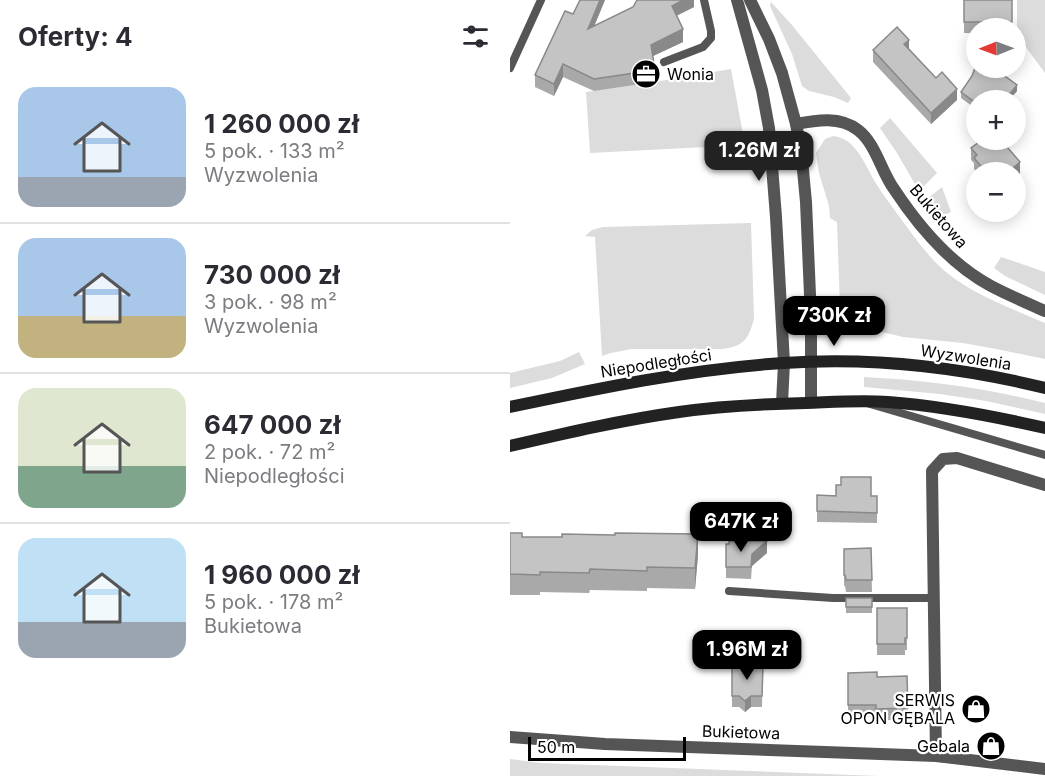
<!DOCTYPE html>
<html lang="pl">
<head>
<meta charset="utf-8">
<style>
  :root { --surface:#fff; --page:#f7f7f7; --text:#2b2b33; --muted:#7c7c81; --line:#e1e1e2; --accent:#000 }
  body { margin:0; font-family:Inter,sans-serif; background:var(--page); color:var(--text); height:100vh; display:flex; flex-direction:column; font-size:22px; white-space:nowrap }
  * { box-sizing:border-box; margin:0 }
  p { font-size:20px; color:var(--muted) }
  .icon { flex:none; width:33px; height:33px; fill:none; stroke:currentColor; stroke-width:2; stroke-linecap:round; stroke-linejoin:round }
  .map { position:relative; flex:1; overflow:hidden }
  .details { display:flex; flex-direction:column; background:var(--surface); width:510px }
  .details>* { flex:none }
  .needle { width:39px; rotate:269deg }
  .controls { position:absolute; left:456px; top:18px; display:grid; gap:12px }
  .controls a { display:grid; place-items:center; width:60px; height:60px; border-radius:50%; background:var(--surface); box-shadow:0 3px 15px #0003; font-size:30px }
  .scale { position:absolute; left:18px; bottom:15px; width:158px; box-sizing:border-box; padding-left:6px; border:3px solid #000; border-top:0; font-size:16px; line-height:21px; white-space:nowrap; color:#000; -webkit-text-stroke:4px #fff; paint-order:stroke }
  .price { position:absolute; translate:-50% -51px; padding:0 14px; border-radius:12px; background:var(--accent); color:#fff; font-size:20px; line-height:39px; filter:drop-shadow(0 2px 3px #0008) }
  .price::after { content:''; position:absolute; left:50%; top:36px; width:18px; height:14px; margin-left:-9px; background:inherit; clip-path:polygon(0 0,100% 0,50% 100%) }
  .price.current { background:#222; color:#fff }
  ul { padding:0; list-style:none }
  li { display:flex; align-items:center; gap:18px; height:150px; padding:0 18px }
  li+li { border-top:2px solid var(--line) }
  li span { display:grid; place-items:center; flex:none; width:168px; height:120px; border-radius:18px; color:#555 }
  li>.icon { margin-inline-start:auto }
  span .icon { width:72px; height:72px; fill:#fffc; stroke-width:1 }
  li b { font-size:26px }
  h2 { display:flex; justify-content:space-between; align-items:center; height:72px; padding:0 18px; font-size:26px }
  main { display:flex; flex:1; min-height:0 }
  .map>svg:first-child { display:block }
  .green { fill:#dcdcdc }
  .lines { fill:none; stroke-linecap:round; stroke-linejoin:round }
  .service { stroke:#555; stroke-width:8 }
  .minor { stroke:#555; stroke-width:12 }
  .tertiary { stroke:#555; stroke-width:12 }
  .secondary { stroke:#222; stroke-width:12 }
  .wall { fill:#a9a9a9 }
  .shaded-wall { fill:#898989 }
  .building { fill:#c4c4c4; stroke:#898989; stroke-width:1.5 }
  .labels { text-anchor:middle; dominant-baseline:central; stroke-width:4.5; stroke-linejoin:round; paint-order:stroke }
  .poi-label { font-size:16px; fill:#000; stroke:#fff; text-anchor:end }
  .street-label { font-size:16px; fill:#000; stroke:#fff }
</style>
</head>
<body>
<main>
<section class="details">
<h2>Oferty: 4<svg class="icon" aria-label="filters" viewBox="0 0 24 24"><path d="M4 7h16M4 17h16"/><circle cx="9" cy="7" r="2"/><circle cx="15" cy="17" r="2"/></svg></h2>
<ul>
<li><span style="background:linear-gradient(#a9c7e8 75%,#9aa5b1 0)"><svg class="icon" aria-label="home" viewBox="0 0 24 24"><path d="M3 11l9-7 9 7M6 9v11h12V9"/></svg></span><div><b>1 260 000 zł</b><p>5 pok. · 133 m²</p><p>Wyzwolenia</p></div></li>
<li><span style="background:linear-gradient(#a9c7e8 65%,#c2b280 0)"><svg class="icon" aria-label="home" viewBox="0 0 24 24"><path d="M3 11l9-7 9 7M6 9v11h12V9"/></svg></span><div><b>730 000 zł</b><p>3 pok. · 98 m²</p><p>Wyzwolenia</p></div></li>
<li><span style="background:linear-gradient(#dfe7d0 65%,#7fa58c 0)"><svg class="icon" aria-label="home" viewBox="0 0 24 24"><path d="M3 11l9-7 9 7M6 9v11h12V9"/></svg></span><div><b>647 000 zł</b><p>2 pok. · 72 m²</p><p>Niepodległości</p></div></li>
<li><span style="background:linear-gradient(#bfe0f5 70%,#9aa5b1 0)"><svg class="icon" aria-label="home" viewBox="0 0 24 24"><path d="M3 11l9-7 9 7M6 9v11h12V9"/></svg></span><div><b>1 960 000 zł</b><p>5 pok. · 178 m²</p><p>Bukietowa</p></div></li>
</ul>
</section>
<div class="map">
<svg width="535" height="776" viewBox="0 0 535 776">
  <rect width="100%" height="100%" fill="#fff"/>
  <!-- green -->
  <path class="green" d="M507,0H535V73L507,35Z
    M261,2L282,25L341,98L338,103L324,97L299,91L292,86L282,54L260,6Z
    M221,69L235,145L80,153L76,92L145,82Z
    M380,118L427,173L409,191L387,153L370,128Z
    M323,136C347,138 356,168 367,185C372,193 378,201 383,208C397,227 410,246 426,263C455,292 498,307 535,323V359L486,349L453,343L393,337L347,326L336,319L330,307L327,222L320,218L319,206L309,173L306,153L315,139Z
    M432,187L441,212L427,219L413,202Z
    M241,223L244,319C238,340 234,346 212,349H122L101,353L92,356L85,237L75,236L82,230L93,227Z
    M491,257L535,272V295L495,276L484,268Z
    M69,352L75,364L42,378L0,388V373L50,361Z
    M354,377C416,380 475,388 535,403V414L476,401L430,394L354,387Z
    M0,759L31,763L370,776H0Z"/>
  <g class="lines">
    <!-- service -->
    <path class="service" d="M154,62L193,47L201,38V31L194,0
      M0,68L31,0
      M360,404L535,455
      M219,591L323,598H424"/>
    <!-- minor -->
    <path class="minor" d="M286,124C307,120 330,116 348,130C366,144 371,171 384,189C409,227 440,264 481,286C498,295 517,303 535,311
      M0,737L95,744L426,756L422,471L433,459L447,458L535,485
      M426,756L535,769"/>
    <!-- tertiary -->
    <path class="tertiary" d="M227,0L252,90L259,128L266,217L274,363L272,403
      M240,0L259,39L272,73L286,124L291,149L296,202L301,318V402"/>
    <!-- secondary -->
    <path class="secondary" d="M0,407C90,388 181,369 273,363C361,357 450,367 535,388
      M0,446C56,433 112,420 169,412C211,406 254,404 296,403C324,402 351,400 378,402C431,406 483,416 535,428"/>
  </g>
  <!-- wall -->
  <path class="wall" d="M70,0H95L84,26L184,0V7L166,16L173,42L143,56L145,70V82L84,91L53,77L44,96L25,87V75L63,14Z
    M454,0H502V28H466V33H454Z
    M399,49L447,100L421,124L363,62V50Z
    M493,68L490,73L507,91L499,100H466V109L451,98V92Z
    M461,148L510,174L506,178V172H467L464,169V163L461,160Z
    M307,495L367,496V523L307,522Z
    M0,533L12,537L188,555L185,589L137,588V591L80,590L79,593L30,592V595H0Z
    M216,544L257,553L242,566L241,579L216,578Z
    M361,548L362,592H336L335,586H334V549Z
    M336,598H362V613H336Z
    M367,608H397V650H395V655H367Z
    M222,666H253L252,707H241L235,712L229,707H222Z
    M338,673L367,677L397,676L398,720H366V716L338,717Z"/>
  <!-- shaded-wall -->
  <path class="shaded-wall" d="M90,0H95L78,41V29Z
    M173,0H184V7L162,18V6Z
    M173,29V42L141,57V45Z
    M399,40V51L394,44Z
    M53,64V77L44,96V84Z
    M490,68H493V69L488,77V71Z
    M507,85V91L499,100H495Z
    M447,89V100L421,124V113Z
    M510,162V174L506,178V172H498Z
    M188,534V555L185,589V568Z
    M257,541V553L242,566V554Z
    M241,696V707L235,712V701Z"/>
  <!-- building -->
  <path class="building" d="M70,0H90L78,29L123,7L127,0H173L162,6L173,29L141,45L145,70L84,79L53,64L44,84L25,75L55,11L63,14Z
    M454,0H502V22H454Z
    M387,27L399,40L394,44L426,78L432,72L447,89L421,113L363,50Z
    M466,65V68H490L488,71L507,85L495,100H472L469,99L468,100H466V103L451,92L462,76Z
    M472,140H491L510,162L498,172H476L464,158L467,155L461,148Z
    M331,477H361V496H367V513L307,511V495L326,496V485H331Z
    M0,533H12V537H52V534L105,535V533L188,534L185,568L137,567V571L80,569L79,573L30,572V575L0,574Z
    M219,541H257L242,554L241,567H216V544H219Z
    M361,548L362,580H336L335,575H334V549Z
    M336,598H362V607H336Z
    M367,608H397V638H395V644H367Z
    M222,666H253L252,696H241L235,701L229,696H222Z
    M367,672V677L397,676L398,708L366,709V705H338V673Z"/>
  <!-- icons -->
  <defs>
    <g id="office-disc" transform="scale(1.5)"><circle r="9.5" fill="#000" stroke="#fff"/><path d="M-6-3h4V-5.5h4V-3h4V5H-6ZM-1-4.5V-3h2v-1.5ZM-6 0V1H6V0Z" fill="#fff"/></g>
    <g id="shop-disc" transform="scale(1.5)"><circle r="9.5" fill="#000" stroke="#fff"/><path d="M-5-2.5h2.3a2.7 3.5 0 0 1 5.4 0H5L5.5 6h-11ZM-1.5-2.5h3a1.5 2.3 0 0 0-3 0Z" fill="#fff"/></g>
  </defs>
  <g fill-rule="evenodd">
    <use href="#office-disc" x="136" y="74"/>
    <use href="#shop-disc" x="466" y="709"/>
    <use href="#shop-disc" x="481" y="746"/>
  </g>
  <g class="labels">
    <!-- poi labels -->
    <g class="poi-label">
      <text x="157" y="74" text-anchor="start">Wonia</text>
      <text x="445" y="700">SERWIS<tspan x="445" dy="18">OPON GĘBALA</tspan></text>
      <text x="460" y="746">Gebala</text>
    </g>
    <!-- street labels -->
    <g class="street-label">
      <text transform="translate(429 216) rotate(49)">Bukietowa</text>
      <text transform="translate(456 357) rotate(9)">Wyzwolenia</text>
      <text transform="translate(146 363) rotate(-9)">Niepodległości</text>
      <text transform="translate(231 732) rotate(2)">Bukietowa</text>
    </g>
  </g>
</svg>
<div class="controls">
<a><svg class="needle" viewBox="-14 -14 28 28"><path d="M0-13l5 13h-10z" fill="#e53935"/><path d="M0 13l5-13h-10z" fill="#7c7c81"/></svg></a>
<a>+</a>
<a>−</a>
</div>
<div class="scale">50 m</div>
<b class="price current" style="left:249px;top:182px">1.26M zł</b>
<b class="price" style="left:324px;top:347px">730K zł</b>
<b class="price" style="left:231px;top:553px">647K zł</b>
<b class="price" style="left:237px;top:681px">1.96M zł</b>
</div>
</main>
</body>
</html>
